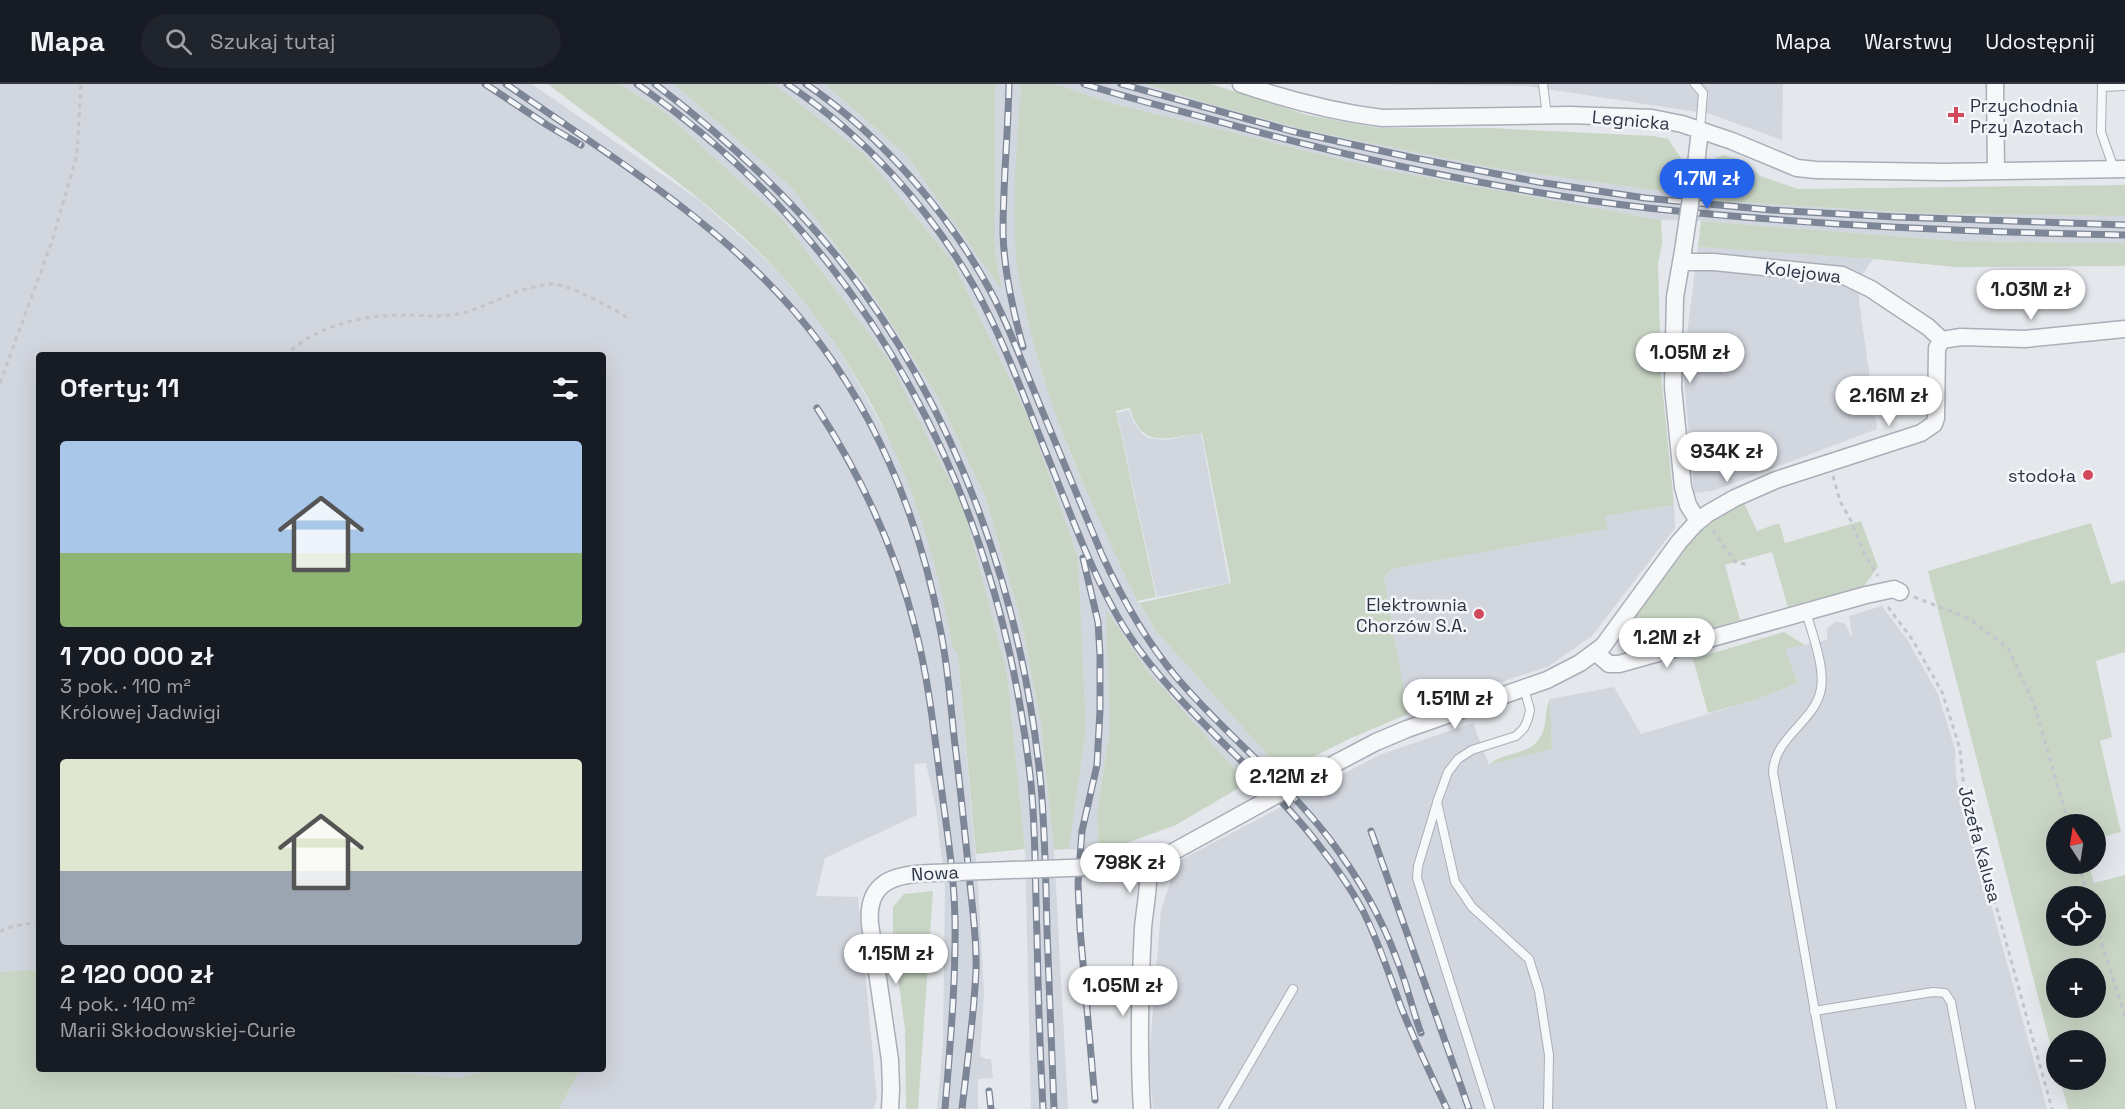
<!DOCTYPE html>
<html lang="pl">
<head>
<meta charset="utf-8">
<style>
  :root { --surface:#171b24; --page:#20242c; --text:#f1f3f6; --muted:#9ea1a6; --line:#363941; --accent:#2563eb }
  body { margin:0; font-family:"Space Grotesk",sans-serif; background:var(--page); color:var(--text); height:100vh; display:flex; flex-direction:column; font-size:22px; white-space:nowrap }
  * { box-sizing:border-box; margin:0 }
  p { font-size:20px; color:var(--muted) }
  .icon { flex:none; width:33px; height:33px; fill:none; stroke:currentColor; stroke-width:2; stroke-linecap:round; stroke-linejoin:round }
  .map { position:relative; flex:1; overflow:hidden }
  .drawer { position:absolute; left:36px; top:268px; width:570px; height:720px; display:flex; flex-direction:column; background:var(--surface); border-radius:6px; box-shadow:0 6px 24px #0002 }
  .drawer>* { flex:none }
  .needle { width:39px; rotate:348deg }
  .fabs { position:absolute; left:2046px; top:730px; display:grid; gap:12px }
  .fabs a { display:grid; place-items:center; width:60px; height:60px; border-radius:50%; background:var(--surface); box-shadow:0 6px 24px #0002; font-size:30px }
  .price { position:absolute; translate:-50% -51px; padding:0 14px; border-radius:21px; background:#fff; color:#222; font-size:20px; line-height:39px; filter:drop-shadow(0 2px 3px #0008) }
  .price::after { content:''; position:absolute; left:50%; top:36px; width:18px; height:14px; margin-left:-9px; background:inherit; clip-path:polygon(0 0,100% 0,50% 100%) }
  .price.current { background:var(--accent); color:#fff }
  ul { padding:0; list-style:none }
  li { display:grid; align-content:center; gap:12px; height:318px; padding:0 24px }
  li span { display:grid; place-items:center; height:186px; border-radius:6px; color:#555 }
  li>.icon { margin-inline-start:auto }
  span .icon { width:108px; height:108px; fill:#fffc; stroke-width:1 }
  li b { font-size:26px }
  h2 { display:flex; justify-content:space-between; align-items:center; height:72px; padding:0 24px; font-size:26px }
  header { display:flex; align-items:center; gap:36px; box-sizing:border-box; height:84px; padding:0 30px; background:var(--surface); border-bottom:2px solid var(--line) }
  header strong { font-size:28px }
  nav { display:flex; gap:33px; margin-inline-start:auto; font-size:21px }
  .search { width:420px; height:54px; background:var(--page); display:flex; align-items:center; gap:15px; box-sizing:border-box; padding:0 21px; border-radius:33px; color:var(--muted); font-size:22px }
  .map>svg:first-child { display:block }
  .built { fill:#d2d6de }
  .green { fill:#c9d6c5; fill-rule:evenodd }
  .lines { fill:none; stroke-linecap:round; stroke-linejoin:round }
  .service-casing { stroke:#a9aeb7; stroke-width:10 }
  .minor-casing { stroke:#a9aeb7; stroke-width:19 }
  .path { stroke:#c2c5cb; stroke-width:3; stroke-dasharray:4.5 4.5; stroke-linecap:butt }
  .service { stroke:#f7f8fa; stroke-width:8 }
  .minor { stroke:#f7f8fa; stroke-width:16 }
  .rail-casing { stroke:#7d8696; stroke-width:7 }
  .rail { stroke:#f4f6f9; stroke-width:4.5; stroke-dasharray:14; stroke-linecap:butt }
  .minor-bridge-casing { stroke:#a9aeb7; stroke-width:19; stroke-linecap:butt }
  .minor-bridge { stroke:#f7f8fa; stroke-width:16 }
  .poi-dot { fill:#d1495b; stroke:#f4f6f9; stroke-width:2 }
  .labels { text-anchor:middle; dominant-baseline:central; stroke-width:5; stroke-linejoin:round; paint-order:stroke }
  .poi-label { font-size:18px; fill:#2b3445; stroke:#f4f6f9; text-anchor:end }
  .street-label { font-size:18px; fill:#2b3445; stroke:#f4f6f9 }
</style>
</head>
<body>
<header>
<strong>Mapa</strong>
<div class="search"><svg class="icon" aria-label="search" viewBox="0 0 24 24"><circle cx="10" cy="10" r="6"/><path d="M15 15l6 6"/></svg>Szukaj tutaj</div>
<nav><a>Mapa</a><a>Warstwy</a><a>Udostępnij</a></nav>
</header>
<div class="map">
<svg width="2125" height="1025" viewBox="0 0 2125 1025">
  <rect width="100%" height="100%" fill="#e4e7ec"/>
  <!-- built -->
  <path class="built" d="M0,0H532L699,116L756,166L782,192L823,241L852,287L893,363L916,420L930,460L942,503L952,561L958,572L978,800L984,910L980,972L986,975H991L993,994L978,995V1025H937L943,961L945,802L936,725L926,679L914,680L917,731L825,774L816,812L858,813L877,1015L873,1025H559L580,986H603V943L605,939H603V272H39V886L0,888Z
    M620,0H674L791,103L868,203L937,312L985,412L1022,540L1041,640L1054,766L1068,1025H1031L1025,765L1007,589L964,425L889,276L783,136L662,26Z
    M772,0H825L907,72L1002,205L995,167V0H1021L1016,97V175L1028,237L1042,290L1072,374L1137,517L1156,547L1283,688L1247,699L1147,586L1107,528L1110,644L1097,729L1099,769L1069,765L1086,645L1078,473L1029,335L953,178L865,71Z
    M1055,0H1146L1216,22L1310,47L1494,84L1675,109L1701,116L1934,130L2125,132V159L1958,157L1701,137L1661,136L1385,86L1111,19Z
    M1361,0H1783L1782,56L1710,30L1527,2Z
    M1698,163L1873,175L1860,194L1859,217L1877,345L1712,407L1694,409L1683,282Z
    M1129,326L1134,339L1142,350L1148,354L1166,356L1201,349L1229,499L1157,513L1117,329Z
    M1674,421L1675,444L1592,552L1549,582L1408,630L1384,493L1392,485L1607,445L1604,432Z
    M1882,522L1908,557L1938,610L1955,665L1956,693L2047,1025H1153L1149,975L1161,826L1177,778L1379,671L1473,639L1489,681L1552,665L1550,615L1614,603L1641,650L1755,616L1798,599L1784,565L1827,556V545L1835,538L1844,539L1847,543L1850,552H1852L1849,532Z
    M367,986H492L459,994Z"/>
  <!-- green -->
  <path class="green" d="M548,0H620L662,26L783,136L889,276L964,425L1007,589L1025,765L976,770L958,572L952,561C928,415 864,271 757,166C695,106 616,53 548,0Z
    M674,0H772L778,3L865,71L953,178L1029,335L1078,473L1086,645L1069,765L1054,766L1041,640L1022,540L985,412L937,312L868,203L791,103Z
    M825,0H995V167L1002,206L907,72Z
    M1021,0H1055L1111,19L1385,86L1661,136L1662,159L1658,180L1661,290L1674,421L1605,432L1607,445L1392,485L1384,493L1408,630L1351,654L1283,688L1156,547L1139,519L1231,499L1202,349C1169,353 1141,367 1130,324L1116,327L1156,513L1137,517C1092,420 1045,324 1024,218C1022,204 1017,188 1016,174C1012,116 1017,57 1021,0Z
    M1146,0H1211L1307,31L1379,44H1489L1653,52L1668,55L1681,74L1675,109L1494,84L1310,47L1216,22Z
    M1723,71L1745,77L1760,92L1798,105L2125,101V132L1934,130L1701,116L1715,74Z
    M1701,137L1958,157L2125,159V182L1956,183L1873,175L1698,163Z
    M1744,419L1757,447L1779,439L1785,459L1861,437L1878,483L1864,502L1788,523L1772,468L1725,481L1740,536L1657,560L1629,541C1651,510 1674,468 1704,444C1716,433 1730,426 1744,419Z
    M2091,439L2111,500L2125,496V568L2096,577L2112,653L2100,657L2121,748L2096,755V741H2056V780H2088L2094,799L2125,791V1025H2068L2060,996H2096V957H2056V982L1928,487ZM2056,813H2096V852H2056ZM2056,885H2096V924H2056Z
    M1106,526L1147,586L1247,699L1176,741L1099,769L1097,729L1110,644Z
    M1784,548L1805,561L1785,565L1798,599L1755,616L1708,629L1693,575Z
    M1550,615L1552,665L1489,681C1503,666 1534,674 1543,647C1547,636 1545,626 1550,615Z
    M933,807L918,1025H906L905,945L893,857V823L904,810Z
    M30,886H39V986H367L459,994L491,986H580L559,1025H0V888Z"/>
  <g class="lines">
    <!-- service casing -->
    <g class="service-casing">
      <path id="service" d="M1543,0L1547,32
        M1695,0L1703,9L1700,46
        M2102,0L2101,48L2114,85
        M2102,3L2125,2
        M1806,528C1812,549 1825,583 1821,605C1815,638 1775,652 1773,688L1832,1025
        M1524,604L1530,626L1528,635L1524,644L1516,652L1472,666L1458,675L1448,688L1437,718L1455,798L1472,823L1529,875L1539,907L1549,971L1548,1025
        M1437,719L1418,782L1417,794L1490,1025
        M1814,927L1933,908L1945,909L1951,918L1971,1025
        M1223,1025L1293,905"/>
    </g>
    <!-- minor casing -->
    <g class="minor-casing">
      <path id="minor" d="M1241,0C1288,16 1334,28 1382,34L1570,31L1652,34L1682,40L1732,57L1797,84L1816,86L1944,88L2125,85
        M1995,0L1996,87
        M1696,80L1700,46
        M1683,167L1675,213L1673,303L1683,403L1688,421L1698,437
        M1682,178H1714L1842,191L1871,205L1928,243L1942,256
        M1595,568L1609,580H1619L1866,511L1894,505L1900,508
        M1298,699L1376,658L1407,645L1547,596L1580,579L1603,562L1679,458L1695,440L1707,430L1735,414L1776,396L1921,349L1934,340L1936,334L1937,264L1942,256L1961,253L2025,255L2125,245
        M1095,783L1134,782L1160,775L1262,719
        M890,1025L891,1005L890,976L870,840C866,797 895,790 931,789
        M1142,1025C1138,965 1140,904 1143,844C1145,822 1150,801 1148,779"/>
    </g>
    <!-- path -->
    <path class="path" d="M285,272C314,242 363,231 403,231C426,231 439,234 463,229C489,222 512,206 540,202C545,201 550,199 554,200C575,203 611,223 629,235
      M0,299L52,157L77,71L81,0
      M1833,392L1840,417L1850,435L1865,471L1878,492
      M1713,446L1735,478L1749,481
      M1914,513L1968,534L2008,564L2034,620L2069,741
      M1888,523L1912,555L1942,608L1960,665L1964,705L2052,1025
      M2079,780L2088,813
      M2096,842L2125,932
      M0,847L14,842L39,838"/>
    <!-- service -->
    <use href="#service" class="service"/>
    <!-- minor -->
    <use href="#minor" class="minor"/>
    <!-- rail casing -->
    <g class="rail-casing">
      <path id="rail" d="M485,0L547,41L581,61
        M506,0C607,70 714,134 795,228C873,319 920,433 941,549C949,589 951,630 956,669C961,710 965,750 969,790C972,822 977,854 976,886C974,933 967,979 962,1025
        M637,0C874,164 1001,418 1031,700C1036,750 1035,801 1037,851C1038,909 1040,967 1043,1025
        M655,0C722,51 786,109 839,175C957,324 1023,513 1041,702C1045,750 1046,798 1047,846C1049,906 1052,965 1054,1025
        M787,0C865,52 929,123 975,204C1006,260 1027,322 1051,381C1073,436 1094,495 1125,545C1180,631 1265,688 1324,768C1338,786 1351,805 1362,825C1378,856 1389,890 1401,923C1415,958 1431,991 1447,1025
        M806,0C882,52 949,129 992,210C1010,245 1024,283 1039,319C1060,370 1081,420 1102,471C1122,514 1146,558 1178,595C1225,650 1283,695 1328,753C1357,791 1381,832 1397,876C1407,900 1412,925 1421,949
        M1009,0C1008,50 1003,99 1003,149C1004,187 1013,227 1023,263
        M1084,0C1128,14 1172,25 1217,37C1358,76 1503,107 1648,124C1807,141 1966,148 2125,151
        M1121,0L1291,47L1414,74L1538,98L1645,114L1771,126L1896,133L2125,141
        M817,324C861,392 895,464 915,543C927,589 933,638 939,686C945,735 954,785 955,835C956,898 950,962 945,1025
        M1083,474L1098,538L1100,571V626L1097,681L1082,747L1078,800L1080,845L1095,1016
        M1371,747L1469,1025
        M989,1007L991,1025"/>
    </g>
    <!-- rail -->
    <use href="#rail" class="rail"/>
    <!-- minor-bridge casing -->
    <g class="minor-bridge-casing">
      <path id="minor-bridge" d="M1683,167L1696,80
        M1262,719L1298,699
        M931,789L1095,783"/>
    </g>
    <!-- minor-bridge -->
    <use href="#minor-bridge" class="minor-bridge"/>
  </g>
  <!-- markers -->
  <g class="poi-dot">
    <path d="M1953 22h6v6h6v6h-6v6h-6v-6h-6v-6h6z"/>
    <circle cx="2088" cy="391" r="6"/>
    <circle cx="1479" cy="530" r="6"/>
  </g>
  <g class="labels">
    <!-- poi labels -->
    <g class="poi-label">
      <text x="1970" y="21" text-anchor="start">Przychodnia<tspan x="1970" dy="21">Przy Azotach</tspan></text>
      <text x="2076" y="391">stodoła</text>
      <text x="1467" y="520">Elektrownia<tspan x="1467" dy="21">Chorzów S.A.</tspan></text>
    </g>
    <!-- street labels -->
    <g class="street-label">
      <text transform="translate(1631 36) rotate(5)">Legnicka</text>
      <text transform="translate(1803 188) rotate(7)">Kolejowa</text>
      <text transform="translate(1980 760) rotate(75)">Józefa Kalusa</text>
      <text transform="translate(935 789) rotate(-3)">Nowa</text>
    </g>
  </g>
</svg>
<div class="fabs">
<a><svg class="needle" viewBox="-14 -14 28 28"><path d="M0-13l5 13h-10z" fill="#e53935"/><path d="M0 13l5-13h-10z" fill="#9ea1a6"/></svg></a>
<a><svg class="icon" aria-label="locate" viewBox="0 0 24 24"><circle cx="12" cy="12" r="6"/><path d="M12 2v4M12 18v4M2 12h4M18 12h4"/></svg></a>
<a>+</a>
<a>−</a>
</div>
<b class="price current" style="left:1707px;top:126px">1.7M zł</b>
<b class="price" style="left:2031px;top:237px">1.03M zł</b>
<b class="price" style="left:1690px;top:300px">1.05M zł</b>
<b class="price" style="left:1889px;top:343px">2.16M zł</b>
<b class="price" style="left:1727px;top:399px">934K zł</b>
<b class="price" style="left:1667px;top:585px">1.2M zł</b>
<b class="price" style="left:1455px;top:646px">1.51M zł</b>
<b class="price" style="left:1289px;top:724px">2.12M zł</b>
<b class="price" style="left:1130px;top:810px">798K zł</b>
<b class="price" style="left:896px;top:901px">1.15M zł</b>
<b class="price" style="left:1123px;top:933px">1.05M zł</b>
<section class="drawer">
<h2>Oferty: 11<svg class="icon" aria-label="filters" viewBox="0 0 24 24"><path d="M4 7h16M4 17h16"/><circle cx="9" cy="7" r="2"/><circle cx="15" cy="17" r="2"/></svg></h2>
<ul>
<li><span style="background:linear-gradient(#a9c7e8 60%,#8fb573 0)"><svg class="icon" aria-label="home" viewBox="0 0 24 24"><path d="M3 11l9-7 9 7M6 9v11h12V9"/></svg></span><div><b>1 700 000 zł</b><p>3 pok. · 110 m²</p><p>Królowej Jadwigi</p></div></li>
<li><span style="background:linear-gradient(#dfe7d0 60%,#9aa5b1 0)"><svg class="icon" aria-label="home" viewBox="0 0 24 24"><path d="M3 11l9-7 9 7M6 9v11h12V9"/></svg></span><div><b>2 120 000 zł</b><p>4 pok. · 140 m²</p><p>Marii Skłodowskiej-Curie</p></div></li>
</ul>
</section>
</div>
</body>
</html>
